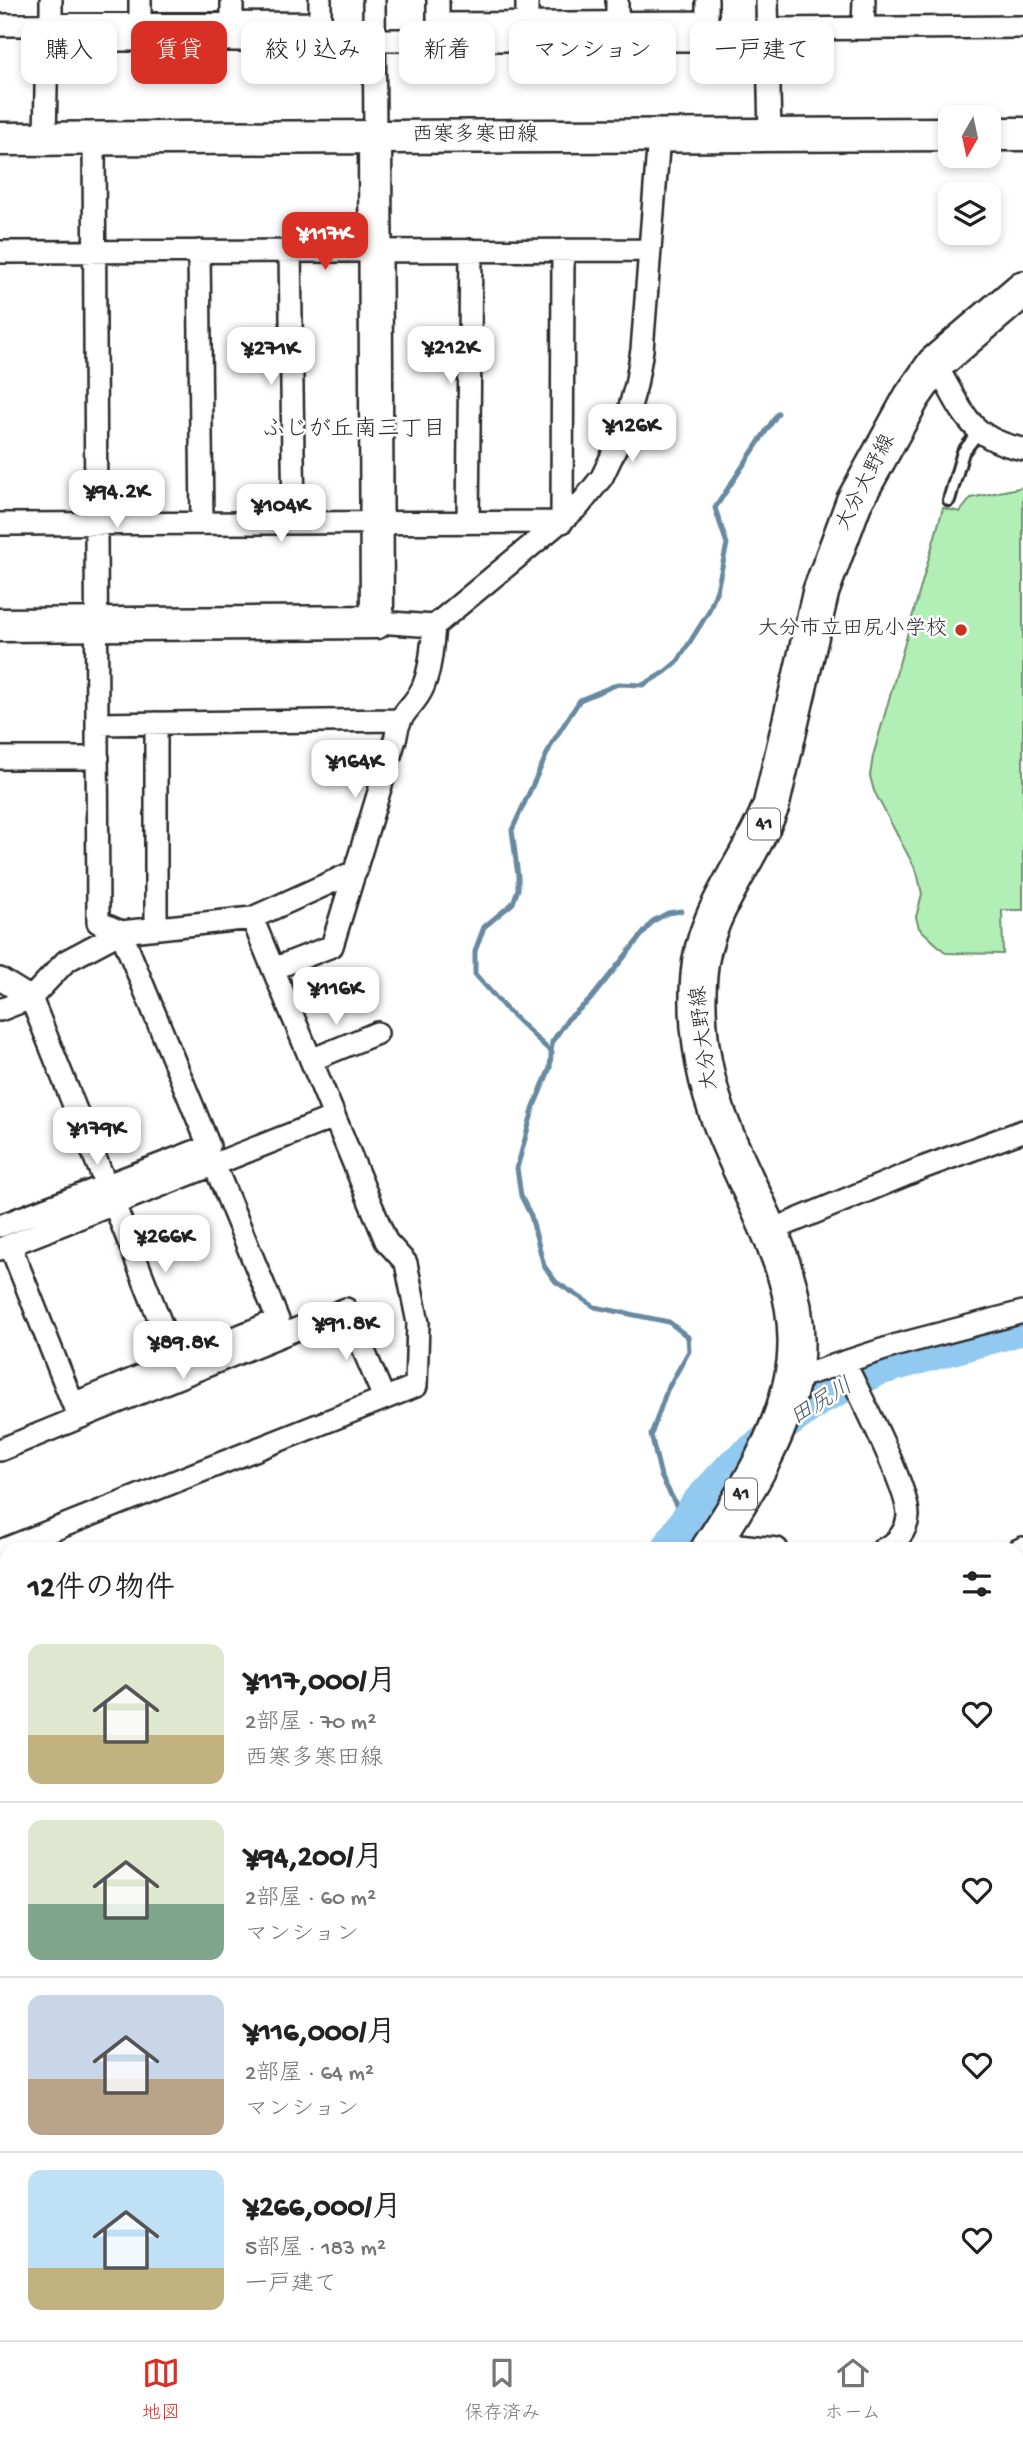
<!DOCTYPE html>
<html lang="ja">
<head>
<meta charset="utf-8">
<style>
  :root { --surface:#fff; --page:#f6f6f6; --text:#222; --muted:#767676; --line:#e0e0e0; --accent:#d93025 }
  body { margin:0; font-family:"Gochi Hand","Klee One",sans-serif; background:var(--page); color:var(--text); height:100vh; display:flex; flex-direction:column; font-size:26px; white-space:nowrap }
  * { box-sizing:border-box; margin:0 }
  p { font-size:23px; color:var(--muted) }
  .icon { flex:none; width:38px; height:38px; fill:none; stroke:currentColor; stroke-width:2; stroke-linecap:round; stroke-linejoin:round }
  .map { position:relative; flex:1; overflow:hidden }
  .sheet { position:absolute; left:0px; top:1542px; width:1024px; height:800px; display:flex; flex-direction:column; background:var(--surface); border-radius:21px 21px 0 0; box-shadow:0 4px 10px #0003 }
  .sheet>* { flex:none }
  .guide { position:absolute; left:21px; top:21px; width:982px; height:63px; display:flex; gap:14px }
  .needle { width:46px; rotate:189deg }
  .controls { position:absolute; left:938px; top:105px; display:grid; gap:14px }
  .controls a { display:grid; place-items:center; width:63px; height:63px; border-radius:14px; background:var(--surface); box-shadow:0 4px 10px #0003; font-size:35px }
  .price { position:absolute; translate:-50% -60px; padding:0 16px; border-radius:14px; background:#fff; color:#222; font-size:23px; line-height:46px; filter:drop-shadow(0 2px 4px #0008) }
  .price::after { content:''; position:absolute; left:50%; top:42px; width:21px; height:16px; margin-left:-10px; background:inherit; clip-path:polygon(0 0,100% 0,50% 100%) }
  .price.selected { background:var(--accent); color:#fff }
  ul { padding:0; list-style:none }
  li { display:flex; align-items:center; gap:21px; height:175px; padding:0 28px }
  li+li { border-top:2px solid var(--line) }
  li span { display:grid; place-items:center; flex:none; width:196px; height:140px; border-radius:14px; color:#555 }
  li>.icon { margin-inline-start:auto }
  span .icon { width:84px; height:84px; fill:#fffc; stroke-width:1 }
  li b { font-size:30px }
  h2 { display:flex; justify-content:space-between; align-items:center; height:84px; padding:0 28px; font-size:30px }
  .chip { padding:0 24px; border-radius:14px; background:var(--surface); box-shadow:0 4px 10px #0003; font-size:24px; line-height:63px }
  .chip.selected { background:var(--accent); color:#fff }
  .menu { display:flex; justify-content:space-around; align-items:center; height:98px; border-top:2px solid var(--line); background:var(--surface); font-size:19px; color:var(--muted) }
  .menu a { display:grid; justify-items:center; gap:4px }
  .menu .selected { color:var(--accent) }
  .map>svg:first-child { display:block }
  .green { fill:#b1efb6; stroke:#6e8d70; stroke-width:2 }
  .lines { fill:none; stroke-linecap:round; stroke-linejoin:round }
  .stream { stroke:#688aa1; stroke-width:5 }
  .river { stroke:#91c9f0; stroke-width:32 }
  .lane-casing { stroke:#2b2b2b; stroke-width:16 }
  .street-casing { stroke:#2b2b2b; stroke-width:26 }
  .secondary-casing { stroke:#2b2b2b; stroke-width:37 }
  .primary-casing { stroke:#2b2b2b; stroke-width:40 }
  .lane { stroke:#fff; stroke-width:10 }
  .street { stroke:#fff; stroke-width:21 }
  .secondary { stroke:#fff; stroke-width:32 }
  .primary { stroke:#fff; stroke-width:35 }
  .poi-dot { fill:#c8321e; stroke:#fff; stroke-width:2.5 }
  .labels { text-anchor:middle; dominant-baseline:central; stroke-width:5; stroke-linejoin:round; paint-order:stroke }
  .shield { fill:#fff; stroke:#6b6b6b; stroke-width:2 }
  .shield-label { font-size:19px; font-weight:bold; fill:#2b2b2b }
  .street-label { font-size:21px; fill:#2b2b2b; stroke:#fff }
  .poi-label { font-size:21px; fill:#2b2b2b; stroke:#fff; text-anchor:end }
  .neighbourhood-label { font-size:23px; fill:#2b2b2b; stroke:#fff }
  .water-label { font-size:23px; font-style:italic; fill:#4a5a66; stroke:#fff }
</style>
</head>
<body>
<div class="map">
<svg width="1023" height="2340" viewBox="0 0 1023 2340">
  <rect width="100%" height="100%" fill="#fff"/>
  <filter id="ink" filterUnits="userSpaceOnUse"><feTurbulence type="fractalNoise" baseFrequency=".0143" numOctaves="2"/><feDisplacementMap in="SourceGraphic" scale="14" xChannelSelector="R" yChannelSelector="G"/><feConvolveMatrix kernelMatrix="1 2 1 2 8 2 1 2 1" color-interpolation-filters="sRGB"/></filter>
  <g filter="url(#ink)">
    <!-- green -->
    <path class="green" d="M1023,487V910H1002L1003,954L946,953L919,928L916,917L922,894L917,872L874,791L870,776L873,756L943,508L960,512L971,498Z
      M1017,2313L1023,2317V2340H675V2334H1017Z"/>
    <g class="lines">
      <!-- stream -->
      <path class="stream" d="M681,911L668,913L653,921L590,1000L568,1019L552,1042L550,1068L534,1106L517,1168L521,1196L531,1216L544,1266L556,1282L595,1307L669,1322L688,1337L689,1351L667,1390L651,1435L661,1476L685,1522
        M552,1053L505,1008L475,974V951L484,927L513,903L518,889V876L512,830L552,743L580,700L618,684L643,685L665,672L678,661L708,613L717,590L727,544L715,508L778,413"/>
      <!-- river -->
      <path class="river" d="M667,1549L696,1504L733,1464L820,1399L878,1370L1023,1329
        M294,2340L296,2334"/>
      <!-- lane casing -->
      <g class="lane-casing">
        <path id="lane" d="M949,500L963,452L978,433
          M1017,2192L1023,2190
          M1017,2219L1023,2225"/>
      </g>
      <!-- street casing -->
      <g class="street-casing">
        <path id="street" d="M140,0V24
          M232,0V25
          M374,0L375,137
          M438,0V24L707,22V0
          M527,0V24
          M767,0L770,135
          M617,23V0
          M51,24V0
          M0,25L320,23V0
          M863,27L864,0
          M767,29L1023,27
          M45,138L47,40H768
          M199,251L202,523
          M290,251L294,523
          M0,252L649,250
          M935,364C963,409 966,438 1023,449
          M468,522L471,250
          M0,524L562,522L563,250
          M377,622L434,626L579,506L602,477L622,435L636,385L642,350L659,136
          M156,723V926
          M97,724L398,720
          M0,758H98
          M273,969L332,946L396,736C399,711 414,708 423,687C431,668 432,646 434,626
          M0,979L31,998L106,1185
          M0,1010L31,998L66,961L121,932L252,918L356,871
          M311,1060L377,1033
          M114,1204L176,1362
          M0,1226L209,1146L121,932L98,922L94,138
          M770,1231L922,1168L1023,1131
          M10,1245L73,1404L278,1320L214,1164
          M0,1249L334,1117
          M844,1362C858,1391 909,1489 908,1516C907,1530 896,1545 883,1549
          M793,1376L808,1374L897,1345L1023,1312
          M0,1450L346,1309L384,1398
          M716,1538L729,1544L777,1549
          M0,1551L416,1386L418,1323L406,1263L386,1241L252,918
          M1017,1551L1023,1548
          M0,2119H7
          M151,2334V2340
          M277,2340L279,2334"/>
      </g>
      <!-- secondary casing -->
      <g class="secondary-casing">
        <path id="secondary" d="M989,134H1023
          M0,139L950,134
          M0,625L377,622L375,137
          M0,1569L7,1585
          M0,1877L7,1873
          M1017,2123L1023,2128"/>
      </g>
      <!-- primary casing -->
      <g class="primary-casing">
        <path id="primary" d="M709,1549C745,1495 787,1428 795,1362C805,1270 745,1194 717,1112C702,1070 695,1020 699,975C703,913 749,863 771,806L821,591L854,502L912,397L935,364L1023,289
          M332,2340L334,2334"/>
      </g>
      <!-- lane -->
      <use href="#lane" class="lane"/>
      <!-- street -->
      <use href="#street" class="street"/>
      <!-- secondary -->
      <use href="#secondary" class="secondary"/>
      <!-- primary -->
      <use href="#primary" class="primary"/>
    </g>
  </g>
  <!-- markers -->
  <circle class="poi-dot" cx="961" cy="630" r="7"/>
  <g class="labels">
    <!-- shield labels -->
    <g class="shield">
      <rect x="748" y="808.5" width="32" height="31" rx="5"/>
      <rect x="725" y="1478.5" width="32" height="31" rx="5"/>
    </g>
    <g class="shield-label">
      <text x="764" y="824">41</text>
      <text x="741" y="1494">41</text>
    </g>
    <!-- street labels -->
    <g class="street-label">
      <text x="475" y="136">西寒多寒田線</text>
      <text transform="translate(867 483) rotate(-63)">大分大野線</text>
      <text transform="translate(706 1038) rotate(-97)">大分大野線</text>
    </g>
    <!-- poi labels -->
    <g class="poi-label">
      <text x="947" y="630">大分市立田尻小学校</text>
    </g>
    <!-- neighbourhood labels -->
    <g class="neighbourhood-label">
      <text x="354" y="430">ふじが丘南三丁目</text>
    </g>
    <!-- water labels -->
    <g class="water-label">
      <text transform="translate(822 1403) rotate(-32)">田尻川</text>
    </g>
  </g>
</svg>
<div class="controls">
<a><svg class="needle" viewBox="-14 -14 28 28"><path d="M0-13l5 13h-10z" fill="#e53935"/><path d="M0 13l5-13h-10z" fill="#767676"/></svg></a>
<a><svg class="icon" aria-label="layers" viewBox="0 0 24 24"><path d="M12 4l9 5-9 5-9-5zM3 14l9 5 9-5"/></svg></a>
</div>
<b class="price selected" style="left:325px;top:272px">¥117K</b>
<b class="price" style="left:451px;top:386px">¥212K</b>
<b class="price" style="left:271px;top:387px">¥271K</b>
<b class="price" style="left:632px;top:464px">¥126K</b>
<b class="price" style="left:117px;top:530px">¥94.2K</b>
<b class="price" style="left:281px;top:544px">¥104K</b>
<b class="price" style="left:355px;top:800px">¥164K</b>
<b class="price" style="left:336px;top:1027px">¥116K</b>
<b class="price" style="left:97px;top:1167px">¥179K</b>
<b class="price" style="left:165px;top:1275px">¥266K</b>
<b class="price" style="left:346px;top:1362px">¥91.8K</b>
<b class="price" style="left:183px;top:1381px">¥89.8K</b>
<div class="guide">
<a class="chip">購入</a>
<a class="chip selected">賃貸</a>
<a class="chip">絞り込み</a>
<a class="chip">新着</a>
<a class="chip">マンション</a>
<a class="chip">一戸建て</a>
</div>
<section class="sheet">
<h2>12件の物件<svg class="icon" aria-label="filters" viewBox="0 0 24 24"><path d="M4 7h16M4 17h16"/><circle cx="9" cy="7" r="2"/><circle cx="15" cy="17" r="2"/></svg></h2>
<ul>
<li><span style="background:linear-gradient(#dfe7d0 65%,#c2b280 0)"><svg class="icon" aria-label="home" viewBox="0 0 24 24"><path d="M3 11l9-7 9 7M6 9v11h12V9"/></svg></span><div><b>¥117,000/月</b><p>2部屋 · 70 m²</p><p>西寒多寒田線</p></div><svg class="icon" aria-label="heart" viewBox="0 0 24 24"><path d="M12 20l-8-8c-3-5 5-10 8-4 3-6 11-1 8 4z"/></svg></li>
<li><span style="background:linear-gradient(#dfe7d0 60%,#7fa58c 0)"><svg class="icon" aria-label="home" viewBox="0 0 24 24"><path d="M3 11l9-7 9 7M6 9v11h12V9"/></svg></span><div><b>¥94,200/月</b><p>2部屋 · 60 m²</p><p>マンション</p></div><svg class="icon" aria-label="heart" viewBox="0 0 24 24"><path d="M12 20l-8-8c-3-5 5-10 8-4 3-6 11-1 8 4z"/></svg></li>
<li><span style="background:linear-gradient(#c9d6e8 60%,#b9a48a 0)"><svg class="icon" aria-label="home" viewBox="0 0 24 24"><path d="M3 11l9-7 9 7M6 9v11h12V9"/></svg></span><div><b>¥116,000/月</b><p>2部屋 · 64 m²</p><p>マンション</p></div><svg class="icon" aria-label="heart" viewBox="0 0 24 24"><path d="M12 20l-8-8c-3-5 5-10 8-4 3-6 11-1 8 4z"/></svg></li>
<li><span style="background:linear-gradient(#bfe0f5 70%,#c2b280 0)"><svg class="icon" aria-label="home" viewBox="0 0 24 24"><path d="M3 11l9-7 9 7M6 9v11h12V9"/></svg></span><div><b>¥266,000/月</b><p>5部屋 · 183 m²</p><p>一戸建て</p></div><svg class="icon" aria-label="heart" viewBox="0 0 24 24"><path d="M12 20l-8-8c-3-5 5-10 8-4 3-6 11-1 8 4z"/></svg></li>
</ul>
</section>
</div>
<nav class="menu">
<a class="selected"><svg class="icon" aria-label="map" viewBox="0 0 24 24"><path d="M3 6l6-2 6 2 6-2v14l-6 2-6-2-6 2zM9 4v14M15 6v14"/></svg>地図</a>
<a><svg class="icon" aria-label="saved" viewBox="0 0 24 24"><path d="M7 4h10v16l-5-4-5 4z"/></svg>保存済み</a>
<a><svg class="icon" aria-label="home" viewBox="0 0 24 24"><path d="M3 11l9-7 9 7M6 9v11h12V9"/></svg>ホーム</a>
</nav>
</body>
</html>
